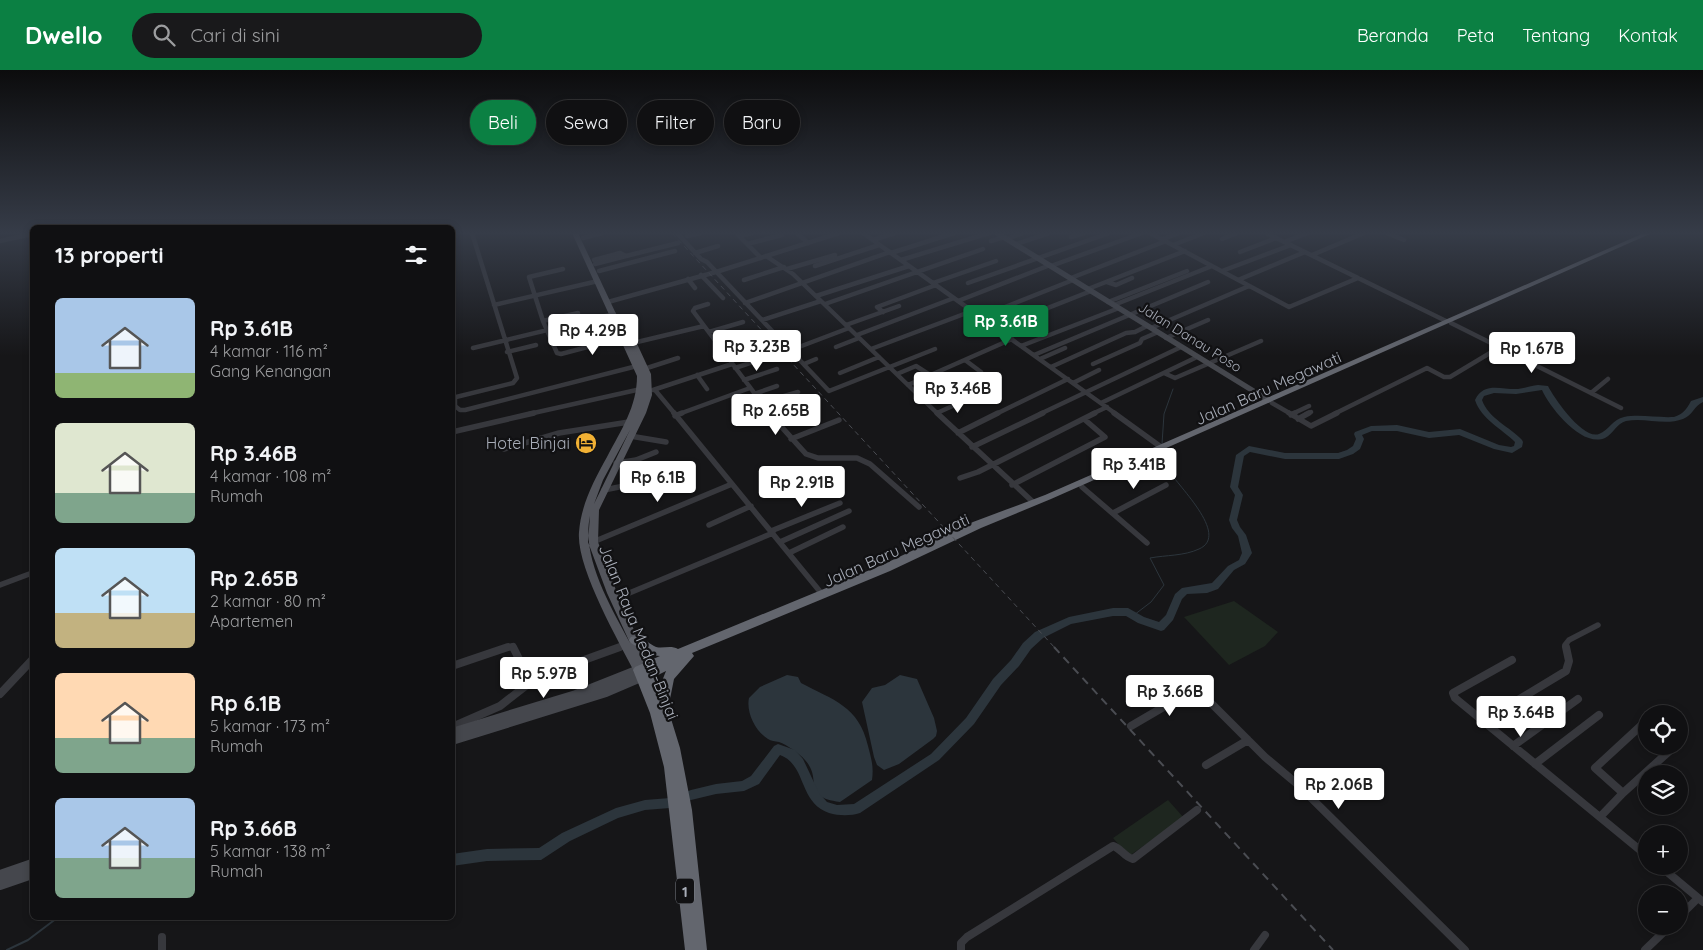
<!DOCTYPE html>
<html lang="id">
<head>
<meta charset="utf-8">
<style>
  :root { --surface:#101012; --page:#19191b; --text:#f1f3f6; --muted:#9c9d9f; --line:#303032; --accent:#0b8043 }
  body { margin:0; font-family:Quicksand,sans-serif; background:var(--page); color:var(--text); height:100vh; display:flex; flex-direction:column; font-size:19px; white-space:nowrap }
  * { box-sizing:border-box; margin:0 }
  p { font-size:16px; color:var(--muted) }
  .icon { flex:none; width:28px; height:28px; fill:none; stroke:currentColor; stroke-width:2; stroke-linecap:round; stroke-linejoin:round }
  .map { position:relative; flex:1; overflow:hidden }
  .drawer { position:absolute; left:30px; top:155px; width:425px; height:695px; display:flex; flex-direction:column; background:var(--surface); border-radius:8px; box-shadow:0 2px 8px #0003,0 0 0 1px var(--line) }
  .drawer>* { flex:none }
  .banner { position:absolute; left:470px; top:30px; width:475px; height:45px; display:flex; gap:10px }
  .tools { position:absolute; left:1638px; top:635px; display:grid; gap:10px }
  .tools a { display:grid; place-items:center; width:50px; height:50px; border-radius:50%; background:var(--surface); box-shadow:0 2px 8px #0003,0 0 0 1px var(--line); font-size:25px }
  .price { position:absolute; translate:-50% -42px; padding:0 11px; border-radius:5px; background:#fff; color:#222; font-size:16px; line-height:32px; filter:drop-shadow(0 1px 2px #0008) }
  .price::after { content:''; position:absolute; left:50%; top:30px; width:15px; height:11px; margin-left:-8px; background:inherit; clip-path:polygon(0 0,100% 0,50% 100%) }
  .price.active { background:var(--accent); color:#fff }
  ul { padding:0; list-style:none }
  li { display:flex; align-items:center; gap:15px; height:125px; padding:0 25px }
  li span { display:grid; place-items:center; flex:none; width:140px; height:100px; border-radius:8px; color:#555 }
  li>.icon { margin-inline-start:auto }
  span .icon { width:60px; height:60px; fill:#fffc; stroke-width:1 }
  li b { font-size:21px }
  h2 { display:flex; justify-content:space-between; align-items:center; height:60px; padding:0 25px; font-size:21px }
  .chip { padding:0 18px; border-radius:22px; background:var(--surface); box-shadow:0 2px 8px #0003,0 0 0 1px var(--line); font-size:18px; line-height:45px }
  .chip.active { background:var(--accent); color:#fff }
  header { display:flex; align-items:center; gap:30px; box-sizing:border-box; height:70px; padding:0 25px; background:var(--accent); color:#fff }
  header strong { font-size:24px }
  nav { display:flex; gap:28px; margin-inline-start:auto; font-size:18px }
  .search { width:350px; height:45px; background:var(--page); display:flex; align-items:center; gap:12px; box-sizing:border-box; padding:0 18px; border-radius:28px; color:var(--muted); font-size:19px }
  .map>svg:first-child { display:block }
  .green { fill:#1e261f }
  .water { fill:#2c353c }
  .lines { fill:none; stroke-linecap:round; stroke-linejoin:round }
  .stream-far1 { stroke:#2c353c; stroke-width:1 }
  .stream { stroke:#2c353c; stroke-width:2 }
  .river { fill:#2c353c; fill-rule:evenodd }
  .street-far2 { stroke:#37383d; stroke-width:4.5 }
  .street-far1 { stroke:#37383d; stroke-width:5.5 }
  .street { stroke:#37383d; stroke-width:8 }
  .secondary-far1 { stroke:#45474d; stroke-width:5.5 }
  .secondary { stroke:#45474d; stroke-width:10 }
  .primary { fill:#53555c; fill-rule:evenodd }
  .highway { fill:#63666e; fill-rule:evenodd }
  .rail-far1 { stroke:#4a4c52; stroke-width:1; stroke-dasharray:5 4; stroke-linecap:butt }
  .rail { stroke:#4a4c52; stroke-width:2; stroke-dasharray:8 6; stroke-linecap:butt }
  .labels { text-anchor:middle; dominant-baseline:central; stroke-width:4.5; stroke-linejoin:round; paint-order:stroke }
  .far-street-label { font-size:14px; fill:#a8adb8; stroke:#111113 }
  .shield { fill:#111113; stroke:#7b7e86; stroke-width:1 }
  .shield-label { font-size:15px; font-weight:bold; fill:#a8adb8 }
  .street-label { font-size:16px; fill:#a8adb8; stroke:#111113 }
  .poi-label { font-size:16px; fill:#a8adb8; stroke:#111113; text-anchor:end }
</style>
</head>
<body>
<header>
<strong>Dwello</strong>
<div class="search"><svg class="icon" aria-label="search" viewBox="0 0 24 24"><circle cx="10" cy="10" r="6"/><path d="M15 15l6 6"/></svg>Cari di sini</div>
<nav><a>Beranda</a><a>Peta</a><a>Tentang</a><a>Kontak</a></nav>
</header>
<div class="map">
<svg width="1703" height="880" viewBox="0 0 1703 880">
  <rect width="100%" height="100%" fill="#161618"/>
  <!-- green -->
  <path class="green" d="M1234,531L1278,562L1265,576L1229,595L1184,547Z
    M1168,730L1184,748L1129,786L1113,768Z"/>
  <!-- water -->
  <path class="water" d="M787,605L798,607L801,613C833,630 859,636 868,676C871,688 874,696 872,710L840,732C799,726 824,711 805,690C799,683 787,675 779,672C775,671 771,671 768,669C755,661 746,642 749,628L760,617Z
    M900,605L917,609L934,648L937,661L936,666L933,669L899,694L884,700L877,695L874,687L862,632L872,618L885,615Z"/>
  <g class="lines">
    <!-- stream-far1 -->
    <path class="stream-far1" d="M1162,374L1164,344L1173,319
      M1134,545L1151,532L1164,515L1150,488C1166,485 1184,486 1199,479C1231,465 1176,414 1166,397C1163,392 1164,384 1163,378"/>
    <!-- stream -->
    <path class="stream" d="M7,880L28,870L57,848"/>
    <!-- river -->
    <path class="river" d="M1538,315L1548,316C1554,328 1583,370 1599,364C1609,360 1613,349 1624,347C1640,344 1657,348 1674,347C1683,344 1686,340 1691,331L1703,327V332C1694,336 1693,345 1683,349C1664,356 1645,347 1626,351C1617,353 1613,364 1605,368C1582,378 1550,338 1542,320L1516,324L1494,323L1484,326L1482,330C1488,348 1510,357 1522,370L1523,372L1522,377L1512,383L1494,379L1459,365L1429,368L1397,361H1372L1362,365L1364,369L1360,379L1353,384L1339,389H1285L1250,382L1244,386L1238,417L1243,425L1237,450L1240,457L1246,465L1252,483L1245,494L1234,500L1218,519L1207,523L1187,524L1182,529L1173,550L1164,560L1161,561L1138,553L1126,546H1113L1071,554L1043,568L1031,579L1019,596L1001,615L974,654L939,690L860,743C851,746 839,746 829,743C798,732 807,695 780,685L759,714L744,721L716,724L691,730L670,738L645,740L618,748L570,771L541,790L487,791L452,796V784L487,779L539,778L562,763L616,738L645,730L670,728L691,720L716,714L742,711L751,706L774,676L778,674L795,680L803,689L819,723L827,732L837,735L854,734L931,684L966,648L993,609L1011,590L1023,573L1035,562L1069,547L1113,538H1128L1144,547L1159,552L1166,545L1175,524L1182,518L1212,513L1228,496L1239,490L1242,483L1238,466L1232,458L1229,450L1235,425L1230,417L1236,385L1249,376L1285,383H1338L1347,380L1353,376L1356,369L1354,364L1355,362L1371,356L1397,355L1429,362L1460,359L1499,375L1511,377L1514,376L1515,372C1502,359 1481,349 1475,330C1484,311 1502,320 1518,319C1525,318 1531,316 1538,315Z"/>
    <!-- street-far2 -->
    <path class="street-far2" d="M677,163L701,189L707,192L829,321L935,279
      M736,163L761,188
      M863,163L1116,344
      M1150,163L1289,237L1358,208
      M1266,163L1446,251
      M1387,163L1404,170
      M798,164L808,173
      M687,166L701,163
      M740,166L752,163
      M1071,167L1084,163
      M583,168L602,163
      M1006,169L1023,163
      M1163,169L1179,163
      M1222,169L1237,163
      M873,170L895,163
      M0,171L32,164
      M991,171L1004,167
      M1284,172L1308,163
      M747,174L782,165
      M1016,174L1049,163
      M1173,175L1204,163
      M1240,182L1276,168
      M695,183L718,176
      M891,183L954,163
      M1312,185L1364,163
      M766,186L793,204L938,344
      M594,190L620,183L626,186L678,173
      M901,190L989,163
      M595,194L626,186
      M815,196L879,175
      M1051,196L1142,163
      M563,199L529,207L543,251L557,283L561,284L625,267
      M787,199L835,185
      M599,201L675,181
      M1222,201L1291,175
      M701,205L723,228
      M1071,208L1166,171
      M688,209L695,218
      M744,210L784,197
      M1238,210L1305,182
      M1107,212L1116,215L1132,208
      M933,213L996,191
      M968,213L1109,163
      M1088,219L1185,181
      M816,226L909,196
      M958,231L1050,195
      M608,232L716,202L839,163
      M1108,232L1187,201
      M745,233L890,182
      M708,234L695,238L693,241L770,344
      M825,234L983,179
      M494,235L598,211
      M1114,235L1212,196
      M883,242L877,237L936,215
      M980,247L1073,210
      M762,250L821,231
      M543,251L578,243
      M1451,253L1621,338
      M846,255L899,236
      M997,258L1091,221
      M1151,258L1249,216
      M709,262L743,252
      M857,265L954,228
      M1166,268L1208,250
      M633,273L704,256
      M1021,276L1119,238
      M836,277L859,268
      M473,278L614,244
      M721,279L775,263
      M871,279L964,244
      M791,280L849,258
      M507,282L536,275
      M1034,285L1208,212
      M728,289L773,276
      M1040,289L1065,278
      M965,290L981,302
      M804,294L816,289
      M1093,294L1140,273L1142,269L1158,262
      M1051,297L1126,263L1135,262L1147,256
      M735,298L771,286
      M644,299L678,288
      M840,303L879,287
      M1164,303L1175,308L1261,271
      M897,304L916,296L930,305
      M697,305L707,319
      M744,310L777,299
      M1073,313L1099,300
      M908,315L1012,269
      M653,320L732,294
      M655,320L675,344
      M1591,323L1608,309
      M754,324L777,316
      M455,327V336L460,340H465L637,296
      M452,328L513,313L517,308L472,163
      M760,333L798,322
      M1101,333L1197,287
      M1272,333L1291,344
      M937,343L970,328
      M529,344L641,319
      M679,344L750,318
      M996,344L1068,309
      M1040,344L1181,277
      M1092,344L1107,337
      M1292,344L1309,336
      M1306,344L1311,342
      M1334,344L1427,298L1444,307H1450L1500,277"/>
    <!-- street-far1 -->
    <path class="street-far1" d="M674,343L822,524
      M769,343L806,384L818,388H857L870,394L919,437
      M937,343L1033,432
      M1114,343L1161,377
      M1289,343L1311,356L1337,343
      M1291,345L1295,343
      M675,346L682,343
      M1298,349L1309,343
      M452,362L534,343
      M958,363L998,343
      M630,366L666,372
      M791,369L839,350
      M972,377L1043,343
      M504,379L559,363L629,352
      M616,393L636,390L656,382
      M960,408L978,402L1095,343
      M1012,415L1105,367L1084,349
      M1082,417L1147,473
      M604,420L654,410
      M1113,443L1166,415
      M709,455L751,436
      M771,461L840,433
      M593,472L732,414
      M780,472L849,441
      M789,483L843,457
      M32,504V516
      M0,515L32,503
      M615,529L773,463
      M505,578L512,576L514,578
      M616,578L626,575
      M1566,578L1565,575L1569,570L1598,555"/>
    <!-- street -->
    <path class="street" d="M513,577L530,611
      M1566,577L1569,591L1566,601L1483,651L1646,785
      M452,596L508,577
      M0,624L32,590
      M1483,651L1455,628L1453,623L1512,590
      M1131,656L1196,618L1265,687L1296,713L1465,880
      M452,657L500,636L537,607L620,577
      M1679,668V673
      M1513,676L1578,629
      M1535,694L1599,645
      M1206,695L1248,670
      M1623,723L1595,698L1646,651
      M1600,747L1623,723L1675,676
      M1660,796L1703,832
      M1679,847L1698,828
      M162,867V880
      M961,880V873L967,867L1113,776C1121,778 1124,787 1133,789L1197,740
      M1254,880L1265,865
      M1645,880L1670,856"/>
    <!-- secondary-far1 -->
    <path class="secondary-far1" d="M997,163L1268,330"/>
    <!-- secondary -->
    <path class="secondary" d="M452,663L576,625L639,600
      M452,670L606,622L641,607
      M0,805L32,794
      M0,815L32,804"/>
    <!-- primary -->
    <path class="primary" d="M572,163H578L626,265L629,263L633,265L651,304L652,325L646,343L599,440L598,472L617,523L651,597L650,600H644L643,603L639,604L635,603C618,570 576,497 579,462C581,435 594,410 607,387C621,360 637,337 637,306ZM630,360L594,434L603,410ZM590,446L588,472L607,523L630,573C611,537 581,488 590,446Z"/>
    <!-- highway -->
    <path class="highway" d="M1644,163H1652L1051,429L981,458L890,501L692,583L694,586L674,609L668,639L680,678L692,740L707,880H685L664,697L650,643L633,600L635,597L660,586L650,585L631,573L629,570L631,567C640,564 646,572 654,576C661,580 670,574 678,579L882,495L973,452L1045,425ZM666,601L660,616L656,606Z"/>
    <!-- rail-far1 -->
    <path class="rail-far1" d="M672,163L1055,578"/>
    <!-- rail -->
    <path class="rail" d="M1054,577L1333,880"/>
  </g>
  <!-- sky -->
  <linearGradient id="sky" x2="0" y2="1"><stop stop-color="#0c0c0d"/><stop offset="0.57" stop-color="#363c48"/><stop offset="1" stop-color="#363c48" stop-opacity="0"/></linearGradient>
  <rect width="1703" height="286" fill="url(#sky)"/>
  <!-- icons -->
  <defs>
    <g id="hotel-disc" transform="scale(1.125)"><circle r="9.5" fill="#f2b134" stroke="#111113"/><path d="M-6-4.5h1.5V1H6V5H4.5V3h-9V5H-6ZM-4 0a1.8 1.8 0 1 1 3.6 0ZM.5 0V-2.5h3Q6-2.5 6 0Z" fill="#111"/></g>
  </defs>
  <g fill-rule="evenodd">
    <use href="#hotel-disc" x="586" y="373"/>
  </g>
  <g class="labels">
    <!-- far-street labels -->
    <g class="far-street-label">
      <text transform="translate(1190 267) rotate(32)">Jalan Danau Poso</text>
    </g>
    <!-- shield labels -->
    <rect class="shield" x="676" y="808.5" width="18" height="25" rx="4"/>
    <g class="shield-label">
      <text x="685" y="821">1</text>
    </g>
    <!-- street labels -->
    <g class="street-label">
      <text transform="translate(1268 318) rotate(-24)">Jalan Baru Megawati</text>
      <text transform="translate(896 480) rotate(-24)">Jalan Baru Megawati</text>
      <text transform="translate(639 562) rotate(68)">Jalan Raya Medan-Binjai</text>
    </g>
    <!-- poi labels -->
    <g class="poi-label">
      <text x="570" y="373">Hotel Binjai</text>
    </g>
  </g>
</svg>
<div class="tools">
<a><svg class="icon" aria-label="locate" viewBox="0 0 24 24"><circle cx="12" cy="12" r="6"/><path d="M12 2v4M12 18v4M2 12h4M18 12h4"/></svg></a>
<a><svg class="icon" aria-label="layers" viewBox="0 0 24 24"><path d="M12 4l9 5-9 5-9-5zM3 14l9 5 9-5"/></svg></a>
<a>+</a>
<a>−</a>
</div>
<b class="price active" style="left:1006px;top:277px">Rp 3.61B</b>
<b class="price" style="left:593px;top:286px">Rp 4.29B</b>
<b class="price" style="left:757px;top:302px">Rp 3.23B</b>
<b class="price" style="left:1532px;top:304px">Rp 1.67B</b>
<b class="price" style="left:958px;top:344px">Rp 3.46B</b>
<b class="price" style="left:776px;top:366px">Rp 2.65B</b>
<b class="price" style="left:1134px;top:420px">Rp 3.41B</b>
<b class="price" style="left:658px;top:433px">Rp 6.1B</b>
<b class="price" style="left:802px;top:438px">Rp 2.91B</b>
<b class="price" style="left:544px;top:629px">Rp 5.97B</b>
<b class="price" style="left:1170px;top:647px">Rp 3.66B</b>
<b class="price" style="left:1521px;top:668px">Rp 3.64B</b>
<b class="price" style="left:1339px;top:740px">Rp 2.06B</b>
<div class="banner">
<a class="chip active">Beli</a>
<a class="chip">Sewa</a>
<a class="chip">Filter</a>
<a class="chip">Baru</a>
</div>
<section class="drawer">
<h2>13 properti<svg class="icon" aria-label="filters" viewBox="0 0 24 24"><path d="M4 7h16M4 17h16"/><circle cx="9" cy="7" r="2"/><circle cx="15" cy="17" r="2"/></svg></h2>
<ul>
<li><span style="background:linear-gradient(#a9c7e8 75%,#8fb573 0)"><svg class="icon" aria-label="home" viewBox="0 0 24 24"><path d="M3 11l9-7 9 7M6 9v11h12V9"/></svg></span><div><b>Rp 3.61B</b><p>4 kamar · 116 m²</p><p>Gang Kenangan</p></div></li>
<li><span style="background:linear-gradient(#dfe7d0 70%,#7fa58c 0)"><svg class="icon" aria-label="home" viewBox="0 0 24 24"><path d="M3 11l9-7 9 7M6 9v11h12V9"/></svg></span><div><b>Rp 3.46B</b><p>4 kamar · 108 m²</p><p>Rumah</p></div></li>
<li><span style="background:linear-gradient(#bfe0f5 65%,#c2b280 0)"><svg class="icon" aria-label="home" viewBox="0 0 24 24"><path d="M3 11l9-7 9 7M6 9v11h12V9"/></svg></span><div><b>Rp 2.65B</b><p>2 kamar · 80 m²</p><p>Apartemen</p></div></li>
<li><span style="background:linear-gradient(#ffd9b3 65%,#7fa58c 0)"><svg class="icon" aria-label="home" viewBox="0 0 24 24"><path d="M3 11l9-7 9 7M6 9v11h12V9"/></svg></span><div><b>Rp 6.1B</b><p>5 kamar · 173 m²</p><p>Rumah</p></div></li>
<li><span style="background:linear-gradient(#a9c7e8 60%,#7fa58c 0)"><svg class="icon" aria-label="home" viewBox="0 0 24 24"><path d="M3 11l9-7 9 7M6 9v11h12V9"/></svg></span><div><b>Rp 3.66B</b><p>5 kamar · 138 m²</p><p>Rumah</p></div></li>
</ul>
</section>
</div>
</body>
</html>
